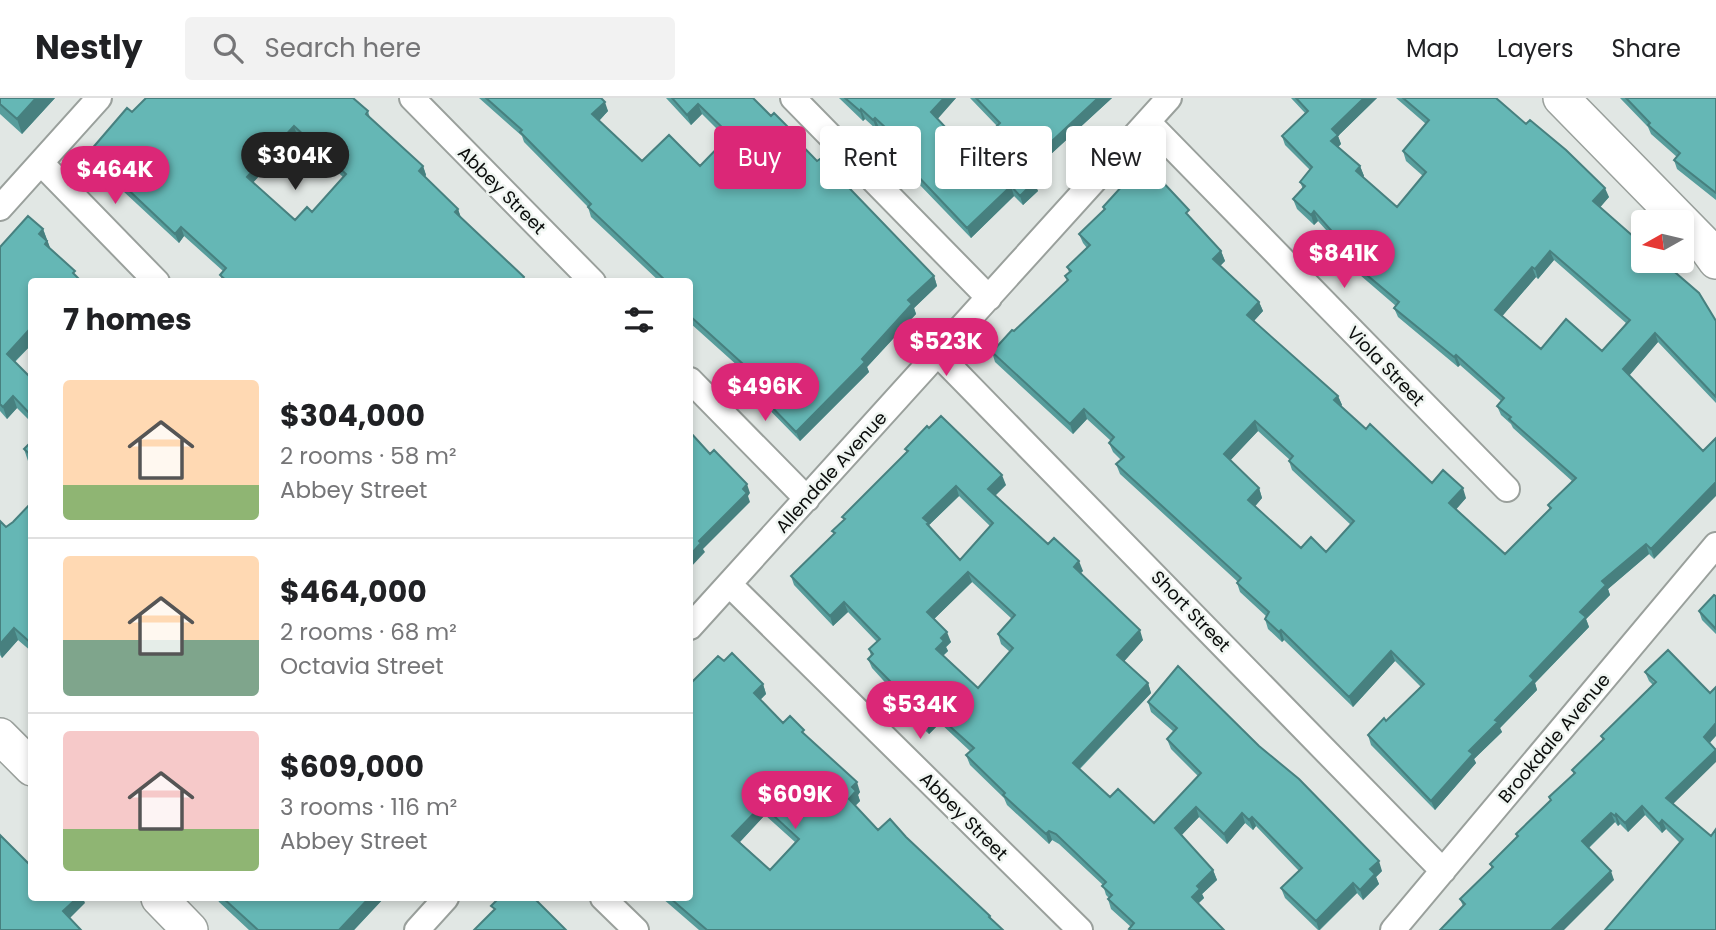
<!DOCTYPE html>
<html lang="en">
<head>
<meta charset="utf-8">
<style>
  :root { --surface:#fff; --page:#f2f2f2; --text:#202124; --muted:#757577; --line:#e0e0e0; --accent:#db2777 }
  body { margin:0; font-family:Poppins,sans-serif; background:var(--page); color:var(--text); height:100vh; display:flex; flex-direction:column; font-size:26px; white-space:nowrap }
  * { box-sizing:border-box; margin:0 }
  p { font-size:23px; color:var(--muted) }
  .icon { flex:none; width:38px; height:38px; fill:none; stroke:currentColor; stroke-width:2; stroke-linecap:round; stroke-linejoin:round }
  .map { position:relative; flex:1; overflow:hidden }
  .sheet { position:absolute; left:28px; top:180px; width:665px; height:623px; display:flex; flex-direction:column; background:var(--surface); border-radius:7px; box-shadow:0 4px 10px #0003 }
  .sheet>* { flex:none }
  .guide { position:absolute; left:714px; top:28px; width:665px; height:63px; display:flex; gap:14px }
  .needle { width:46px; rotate:262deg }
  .fabs { position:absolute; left:1631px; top:112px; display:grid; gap:14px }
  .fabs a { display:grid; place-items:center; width:63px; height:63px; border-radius:7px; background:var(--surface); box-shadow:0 4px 10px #0003; font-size:35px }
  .price { position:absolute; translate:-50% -60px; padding:0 16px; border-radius:24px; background:var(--accent); color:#fff; font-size:23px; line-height:46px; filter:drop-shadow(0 2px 4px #0008) }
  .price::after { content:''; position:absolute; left:50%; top:42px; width:21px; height:16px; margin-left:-10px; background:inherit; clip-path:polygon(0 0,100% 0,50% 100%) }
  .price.active { background:#222; color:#fff }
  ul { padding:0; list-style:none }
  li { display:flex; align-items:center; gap:21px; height:175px; padding:0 35px }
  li+li { border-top:2px solid var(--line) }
  li span { display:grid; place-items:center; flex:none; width:196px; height:140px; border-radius:7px; color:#555 }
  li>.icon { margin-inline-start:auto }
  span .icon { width:84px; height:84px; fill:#fffc; stroke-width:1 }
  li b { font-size:30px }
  h2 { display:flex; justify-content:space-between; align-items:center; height:84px; padding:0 35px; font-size:30px }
  .pill { padding:0 24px; border-radius:7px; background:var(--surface); box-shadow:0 4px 10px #0003; font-size:24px; line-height:63px }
  .pill.active { background:var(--accent); color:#fff }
  header { display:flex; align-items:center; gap:42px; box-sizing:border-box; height:98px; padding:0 35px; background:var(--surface); border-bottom:2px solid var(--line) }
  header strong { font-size:33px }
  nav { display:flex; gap:38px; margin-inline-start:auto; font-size:24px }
  .search { width:490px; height:63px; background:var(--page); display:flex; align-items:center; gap:18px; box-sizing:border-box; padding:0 24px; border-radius:7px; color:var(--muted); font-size:26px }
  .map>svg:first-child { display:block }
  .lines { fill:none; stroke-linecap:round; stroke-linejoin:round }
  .street-casing { stroke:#9aa09c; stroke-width:28 }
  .secondary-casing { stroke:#9aa09c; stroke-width:38 }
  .street { stroke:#fff; stroke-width:24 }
  .secondary { stroke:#fff; stroke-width:35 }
  .wall { fill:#579d9c; fill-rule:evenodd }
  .shaded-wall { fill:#47807f }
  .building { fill:#65b7b5; stroke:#47807f; stroke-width:2; fill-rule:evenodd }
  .labels { text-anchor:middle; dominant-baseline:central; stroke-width:5; stroke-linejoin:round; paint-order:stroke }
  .street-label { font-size:18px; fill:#0b0d0c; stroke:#eff5f1 }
</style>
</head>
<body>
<header>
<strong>Nestly</strong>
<div class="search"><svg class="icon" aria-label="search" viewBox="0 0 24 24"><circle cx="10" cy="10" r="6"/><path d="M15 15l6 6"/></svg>Search here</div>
<nav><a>Map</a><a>Layers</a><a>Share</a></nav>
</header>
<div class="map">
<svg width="1716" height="832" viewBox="0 0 1716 832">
  <rect width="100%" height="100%" fill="#e1e7e4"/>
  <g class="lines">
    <!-- street casing -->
    <g class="street-casing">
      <path id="street" d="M412,0L593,184
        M793,0L989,200
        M1148,24L1507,391
        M41,65L157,184
        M0,110L99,0
        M937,255L1443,773
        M690,282L807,401
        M729,486L1080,832
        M690,529L1169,0
        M603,800L636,832
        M417,832L446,800
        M1393,832L1716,447"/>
    </g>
    <!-- secondary casing -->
    <g class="secondary-casing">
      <path id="secondary" d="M1561,0L1703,145L1716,163
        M0,638L32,670
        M159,800L190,832"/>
    </g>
    <!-- street -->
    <use href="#street" class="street"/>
    <!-- secondary -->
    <use href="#secondary" class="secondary"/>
  </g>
  <!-- wall -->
  <path class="wall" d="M0,0H55L22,36L0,16Z
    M479,0H601L608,13L599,23L642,63L700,68L726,40L702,16L691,27L666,0H753L934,178L937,188L914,210L916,216L867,269L869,274L800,343L740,282L736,272L739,269L690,225V184H660L591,119L588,109L524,44L522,38Z
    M839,0H956L937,21L962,47L971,53L997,28L970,0H1112L1028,77L1038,93L1023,107L1014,98L971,140L916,83L914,76L909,71L906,62L909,58L879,30L877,32L865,21L863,23Z
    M1291,0H1377L1338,38L1341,46L1338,49L1360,68L1364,78L1363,79L1397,109L1423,78L1406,63L1403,53L1426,26L1396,0H1496L1609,99L1600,109L1716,223V305L1658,244L1629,278L1654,461L1649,456L1608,491L1610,497L1586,521L1589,529L1535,585L1537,592L1500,630L1502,634L1474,661L1476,665L1435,712L1371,647L1368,637L1386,623L1421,589L1395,563L1353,609L1284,542L1282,544L1268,531L1265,521L1266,518L1240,494L1237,485L1238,484L1120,376L1116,366L1121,362L1113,354L1109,345L1111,343L1087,321L1073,336L995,264L992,254L1067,183L1065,178L1069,174L1067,169L1087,150L1083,145L1079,136L1104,112L1103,109L1192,122L1221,153L1225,163L1220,168L1259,204L1263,213L1254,223L1338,298L1342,307L1341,308L1366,331L1432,385L1466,400L1456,411L1505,456L1550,412L1548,407L1572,383L1513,330L1511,326L1501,317L1497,308L1501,303L1460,267L1458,269L1398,219L1394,210L1396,208L1353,171L1349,162L1351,160L1318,123L1314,127L1297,111L1293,101L1303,91L1300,84L1310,72L1285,47L1282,38L1305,15ZM1554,162L1626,225L1602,253L1541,251L1502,218L1536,179L1538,181ZM1258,333L1290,362L1289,363L1292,372L1351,427L1326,454L1301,450L1255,408L1262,400L1259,390L1230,362Z
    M1620,0H1716V102L1677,71L1674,62L1677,59L1651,36L1648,29Z
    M368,13L370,20L423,68L426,77L425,79L458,111L461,120L526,184H223L220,177L223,173L184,138L179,145L123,93L120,85L94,62L90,53L132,14ZM297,37L343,79L312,114L295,122L253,84Z
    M43,131L50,150L32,184V246L15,264L32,281V325L17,310L7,321L0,313V149Z
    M32,343V366L28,363L24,351Z
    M905,351L1006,387L995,397L1048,446L1083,473L1080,475L1143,542L1124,563L1148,585L1151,595L1080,671L1110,699L1154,725L1198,678L1171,651L1167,641L1174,634L1151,614L1148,604L1382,773L1376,779L1379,786L1363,802L1357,795L1320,832H1318L1285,800L1281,790L1299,773L1256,728L1253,732L1245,725L1227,746L1199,719L1181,737L1213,772L1217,782L1202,796L1204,800L1198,806L1224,832H1130L1129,831L1131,829L1111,811L1108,801L1109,800L1106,797L1103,787L1059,746L1052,742L1049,746L1007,707L1004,700L970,667L966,657L970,653L940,625L929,636L894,604L890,594L892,592L872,570L868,561L871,558L869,551L877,544L848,514L833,528L794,487L791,478L834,436L832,433L844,422L842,419L907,355ZM959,398L990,428L960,462L930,430L929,427ZM972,484L1012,521L998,536L1001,546L1010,554L978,590L943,558L948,553L946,549L951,544L934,521Z
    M32,404V554L18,542L2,560L0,557V423L6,429L13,424Z
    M1716,498V536L1702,522L1699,513Z
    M724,563L763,586L766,596L760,602L783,625L807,638L860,694L858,697L860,703L855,708L878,732L906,739L990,818L991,821L1003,832H699L662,800H690ZM765,717L795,744L770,772L740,744Z
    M1645,574L1710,645L1673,706L1716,832L1680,745L1666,731L1662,735L1645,717L1628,734L1620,726L1618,728L1615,724L1589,750L1614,782L1463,808L1460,801L1492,771L1490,766L1517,739L1516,736L1551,702L1549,699L1574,676L1572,672L1603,642L1601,638L1653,587L1649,583Z
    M217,800H384L354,832H249L219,804Z"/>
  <!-- shaded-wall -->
  <path class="shaded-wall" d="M36,0H55L22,36L17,21Z
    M944,0H956L935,24L931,14Z
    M1098,0H1112L1025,80L1022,71Z
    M1364,0H1377L1338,38L1341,46L1335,52L1331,43L1332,31Z
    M605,4L608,13L596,26L592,16Z
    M698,6L702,16L691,27L687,17Z
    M861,11L865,21L863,23L860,13Z
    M875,20L879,30L877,32L873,22Z
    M294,28L297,37L250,88L247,79Z
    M423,68L426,77L422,82L419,73Z
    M1360,68L1364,78L1360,83L1356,73Z
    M1034,84L1038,93L1023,107L1020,98Z
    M1011,88L1014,98L971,140L967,130Z
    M1605,90L1609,99L1597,113L1593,103Z
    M458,111L461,120L458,123L455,114Z
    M1314,113L1318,123L1314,127L1311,117Z
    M181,129L184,138L179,145L175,136Z
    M43,131L52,155L39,136Z
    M1221,153L1225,163L1217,171L1213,161Z
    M1550,153L1554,162L1538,181L1535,171Z
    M1532,169L1536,179L1499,222L1495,212Z
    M934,178L937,188L914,210L916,216L867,269L869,274L800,343L796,334L862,261L908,202Z
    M1259,204L1263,213L1251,226L1247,217Z
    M28,233L32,246L11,267L7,256Z
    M1655,235L1658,244L1626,281L1623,271Z
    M1456,257L1460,267L1458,269L1454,259Z
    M13,298L17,310L7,321L3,309Z
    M1338,298L1342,307L1337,312L1334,302Z
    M1084,311L1087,321L1073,336L1070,326Z
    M1255,323L1258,333L1227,366L1224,356Z
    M1002,377L1006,387L992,401L988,391Z
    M1716,384V398L1654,461L1651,451Z
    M747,386L750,395L748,398L750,404L703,451L705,454L690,470V457L699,443Z
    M956,388L959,398L929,427L932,435L923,420Z
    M1259,390L1262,400L1252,412L1248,402Z
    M1463,390L1466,400L1453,415L1449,405Z
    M1646,446L1649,456L1608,491L1610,497L1586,521L1589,529L1535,585L1537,592L1500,630L1502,634L1474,661L1476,665L1435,712L1431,703L1469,653L1580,514L1602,483Z
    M1079,463L1083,473L1077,479L1074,469Z
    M968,474L972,484L931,524L927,514Z
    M844,504L848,514L833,528L830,518Z
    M14,530L18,542L2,560L0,553V546Z
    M1140,532L1143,542L1121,567L1117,557Z
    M1281,532L1284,542L1282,544L1279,534Z
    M947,534L951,544L946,549L948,553L939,561L936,551L941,540Z
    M1391,553L1395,563L1353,609L1349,599Z
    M1148,585L1151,595L1076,674L1073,665Z
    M763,586L766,596L757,605L754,595Z
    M936,616L940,625L929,636L926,627Z
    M1716,625V638L1707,648L1704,639Z
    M1716,652V664L1670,709L1666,700Z
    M857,684L860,694L858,697L860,703L852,711L849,701L852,689Z
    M762,707L765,717L736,748L732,738Z
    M1642,708L1645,717L1628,734L1625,725Z
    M1196,709L1199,719L1179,740L1175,730Z
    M1242,715L1245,725L1227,746L1224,736Z
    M1611,715L1615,724L1586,752L1582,743Z
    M1616,716L1620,726L1618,728L1615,718Z
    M1252,719L1256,728L1253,732L1249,722Z
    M1662,722L1666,731L1662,735L1659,726Z
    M1049,733L1052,742L1049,746L1046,736Z
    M1379,763L1382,773L1376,779L1379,786L1363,802L1360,792L1370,771Z
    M1213,772L1217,782L1202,796L1204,800L1195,808L1192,799L1197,788Z
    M1611,773L1614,782L1564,832H1551Z
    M1353,785L1357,795L1319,832L1316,823Z
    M77,800H83L85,805L67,823L63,813Z
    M369,800H384L354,832H339Z"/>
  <!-- building -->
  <path class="building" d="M0,0H36L17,21L0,6Z
    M146,0H353L368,13L366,16L423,68L419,73L458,111L455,114L524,179L523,181L526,184H228L220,177L226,170L181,129L175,136L120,84L123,81L90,53L127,10L132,14ZM294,28L346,76L312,114L307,109L295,122L247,79Z
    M486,0H601L605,4L592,16L642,63L669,37L700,68L730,37L698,6L687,17L672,0H753L771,18L774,15L788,29L786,31L817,63L820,61L828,68L934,178L908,202L912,206L862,261L865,264L796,334L736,272L743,266L690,218V184H667L588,109L591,106L520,34L522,32Z
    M845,0H944L931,14L962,47L963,45L971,53L1000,25L976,0H1098L1022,71L1034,84L1020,98L1011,88L967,130L913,73L915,71L906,62L913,55L875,20L873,22L861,11L860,13Z
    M1296,0H1364L1332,31L1338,37L1331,43L1360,68L1356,73L1397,109L1426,74L1403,53L1429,22L1403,0H1496L1526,26L1530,22L1566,52L1605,90L1593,103L1643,147V163H1662L1699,195L1716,223V299L1655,235L1623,271L1703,353L1716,340V384L1651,451L1646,446L1602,483L1606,487L1580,514L1586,519L1530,578L1534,582L1495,622L1498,624L1469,653L1473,656L1431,703L1368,637L1384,620L1386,623L1424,586L1391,553L1349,599L1281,532L1279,534L1265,521L1269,514L1237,485L1241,480L1116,366L1124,359L1109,345L1114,339L1084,311L1070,326L992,254L1012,232L1014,233L1068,182L1065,178L1071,173L1067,169L1090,147L1079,136L1105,111L1103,109L1144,64L1189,112L1186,115L1221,153L1213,161L1259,204L1247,217L1338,298L1334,302L1366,331L1370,326L1432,385L1443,372L1463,390L1449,405L1505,456L1551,410L1548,407L1576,380L1509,321L1511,319L1497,308L1504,300L1456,257L1454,259L1394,210L1399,204L1349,162L1353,157L1314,113L1311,117L1293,101L1305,88L1300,84L1312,69L1282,38L1308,13ZM1550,153L1630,222L1602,253L1566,221L1541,251L1495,212L1532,169L1535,171ZM1255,323L1293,358L1289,363L1354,423L1326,454L1311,439L1301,450L1248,402L1259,390L1224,356Z
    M1626,0H1716V95L1674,62L1680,55L1648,27L1650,25Z
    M28,118L43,131L39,136L47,143L45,146L75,173L73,175L82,184H32V237L28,233L7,256L32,281V318L13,298L3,309L0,306V149Z
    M941,318L1002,377L988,391L1048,446L1054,440L1079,463L1074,469L1140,532L1117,557L1148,585L1073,665L1110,699L1118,691L1154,725L1201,675L1167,641L1177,630L1148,604L1178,568L1259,648L1299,681L1379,763L1370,771L1375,776L1360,792L1353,785L1316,823L1281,790L1302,770L1252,719L1249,722L1242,715L1224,736L1196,709L1175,730L1213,772L1197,788L1200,791L1192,799L1224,832H1131L1129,831L1134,825L1108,801L1112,797L1102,788L1106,784L1056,736L1049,733L1046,736L1003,697L1005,695L966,657L974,650L936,616L926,627L890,594L895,588L868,561L873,556L869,551L880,541L844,504L830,518L791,478L835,435L832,433L845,421L842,419L908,353L905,351L927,328L929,330ZM956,388L993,425L960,462L927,426L929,425L923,420ZM968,474L1015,517L998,536L1013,550L978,590L936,551L944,543L941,540L947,534L927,514Z
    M690,334L710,356L714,352L747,386L743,391L747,395L699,443L701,445L690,457Z
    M32,343V358L24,351Z
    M32,404V546L14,530L0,546V423L6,429L13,424Z
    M1714,497L1716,498V531L1699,513Z
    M1668,552L1710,595L1716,589V625L1704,639L1716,652L1666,700L1711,738L1716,731V832H1605L1683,741L1662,722L1659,726L1642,708L1625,725L1616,716L1615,718L1611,715L1582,743L1611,773L1551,832H1440L1465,806L1460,801L1493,769L1490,766L1518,738L1516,736L1551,702L1549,699L1575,675L1572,672L1604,641L1601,638L1656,584L1645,574Z
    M732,555L763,586L754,595L783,625L790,618L804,632L802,634L857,684L852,689L856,693L849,701L878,732L890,721L906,739L990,818L989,819L1003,832H707L670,800H690V586L718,558L724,563ZM762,707L799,741L770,772L732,738Z
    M0,737L32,769V800H77L63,813L81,832H0Z
    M223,800H369L339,832H258Z
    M499,800H534L566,832H474L495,811L491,808Z"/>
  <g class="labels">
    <!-- street labels -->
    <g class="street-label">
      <text transform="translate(502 92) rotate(45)">Abbey Street</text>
      <text transform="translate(1386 268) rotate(46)">Viola Street</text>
      <text transform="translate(831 374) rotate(-48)">Allendale Avenue</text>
      <text transform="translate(1191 513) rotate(46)">Short Street</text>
      <text transform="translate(1554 640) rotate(-50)">Brookdale Avenue</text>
      <text transform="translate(964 718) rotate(45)">Abbey Street</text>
    </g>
  </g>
</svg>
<div class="fabs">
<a><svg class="needle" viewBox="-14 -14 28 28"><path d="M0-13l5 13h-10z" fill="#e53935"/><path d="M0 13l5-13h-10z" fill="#757577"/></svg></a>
</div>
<b class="price active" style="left:295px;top:94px">$304K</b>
<b class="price" style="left:115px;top:108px">$464K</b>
<b class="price" style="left:1344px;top:192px">$841K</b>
<b class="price" style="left:946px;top:280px">$523K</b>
<b class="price" style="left:765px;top:325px">$496K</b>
<b class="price" style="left:920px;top:643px">$534K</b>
<b class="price" style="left:795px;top:733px">$609K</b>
<div class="guide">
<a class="pill active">Buy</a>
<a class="pill">Rent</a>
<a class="pill">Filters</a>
<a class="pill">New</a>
</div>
<section class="sheet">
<h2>7 homes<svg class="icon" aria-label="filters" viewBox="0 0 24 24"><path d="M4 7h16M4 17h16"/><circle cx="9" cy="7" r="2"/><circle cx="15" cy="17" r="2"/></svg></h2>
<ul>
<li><span style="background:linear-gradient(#ffd9b3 75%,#8fb573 0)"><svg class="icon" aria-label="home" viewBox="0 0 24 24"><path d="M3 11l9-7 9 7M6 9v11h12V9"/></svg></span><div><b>$304,000</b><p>2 rooms · 58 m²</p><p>Abbey Street</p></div></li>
<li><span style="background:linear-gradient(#ffd9b3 60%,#7fa58c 0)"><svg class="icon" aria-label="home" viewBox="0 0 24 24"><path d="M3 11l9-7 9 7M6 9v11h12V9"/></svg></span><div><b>$464,000</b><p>2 rooms · 68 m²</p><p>Octavia Street</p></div></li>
<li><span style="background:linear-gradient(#f6c9c9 70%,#8fb573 0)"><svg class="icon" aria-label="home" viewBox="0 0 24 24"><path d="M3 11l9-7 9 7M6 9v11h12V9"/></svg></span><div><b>$609,000</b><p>3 rooms · 116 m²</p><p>Abbey Street</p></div></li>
</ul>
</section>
</div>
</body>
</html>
